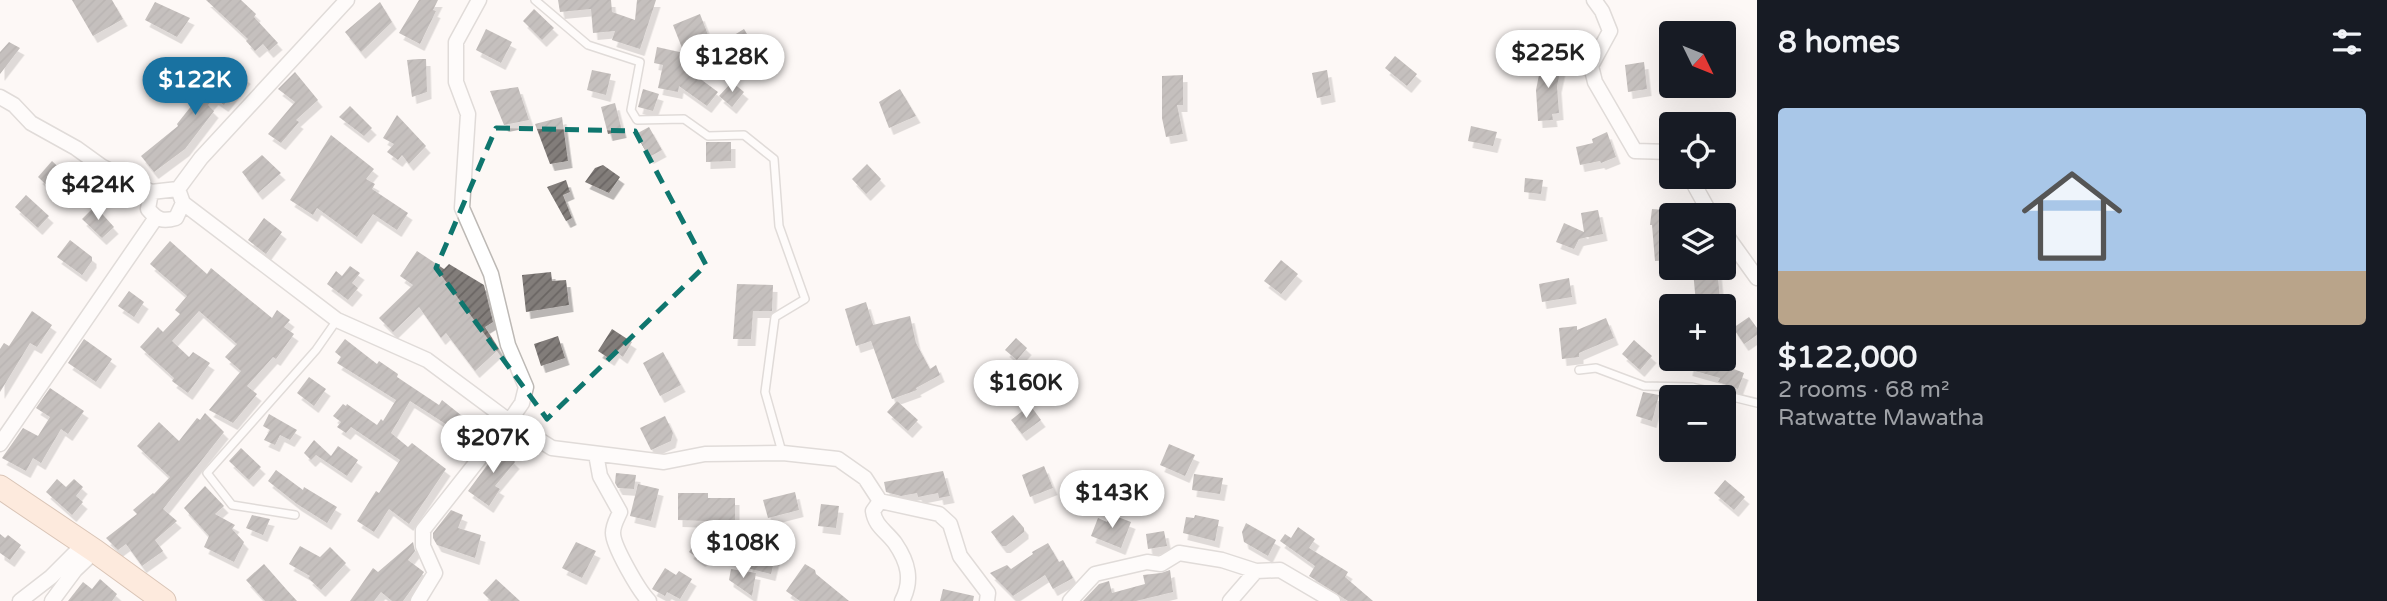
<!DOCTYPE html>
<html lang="en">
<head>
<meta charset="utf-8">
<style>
  :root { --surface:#171b24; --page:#242831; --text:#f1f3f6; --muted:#9ea1a6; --line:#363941; --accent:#1972a1 }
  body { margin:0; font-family:"Varela Round",sans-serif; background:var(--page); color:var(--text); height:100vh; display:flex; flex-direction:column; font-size:26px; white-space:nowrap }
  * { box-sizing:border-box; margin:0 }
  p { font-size:23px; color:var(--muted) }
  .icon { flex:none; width:38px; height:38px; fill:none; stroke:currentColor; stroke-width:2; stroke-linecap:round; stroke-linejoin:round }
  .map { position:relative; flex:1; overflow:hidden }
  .sheet { display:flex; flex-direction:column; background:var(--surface); width:630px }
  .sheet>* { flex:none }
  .needle { width:46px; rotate:133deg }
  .fabs { position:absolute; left:1659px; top:21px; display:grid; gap:14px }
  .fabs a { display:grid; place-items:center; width:77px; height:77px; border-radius:7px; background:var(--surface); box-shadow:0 7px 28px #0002; font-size:35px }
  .price { position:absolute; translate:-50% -60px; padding:0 16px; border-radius:24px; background:#fff; color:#222; font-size:23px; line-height:46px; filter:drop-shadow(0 2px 4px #0008) }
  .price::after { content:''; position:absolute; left:50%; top:42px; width:21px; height:16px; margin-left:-10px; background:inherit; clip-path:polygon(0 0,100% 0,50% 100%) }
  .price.active { background:var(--accent); color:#fff }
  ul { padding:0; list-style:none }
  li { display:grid; align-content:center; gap:14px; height:371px; padding:0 21px }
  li+li { border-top:2px solid var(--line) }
  li span { display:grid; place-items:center; height:217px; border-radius:7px; color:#555 }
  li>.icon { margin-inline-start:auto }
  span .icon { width:126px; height:126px; fill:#fffc; stroke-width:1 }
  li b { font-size:30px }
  h2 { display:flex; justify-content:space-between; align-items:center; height:84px; padding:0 21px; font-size:30px }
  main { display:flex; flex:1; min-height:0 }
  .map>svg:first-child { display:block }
  .building { fill:url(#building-hatch); filter:url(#shadow) }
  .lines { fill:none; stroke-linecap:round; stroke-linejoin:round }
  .lane-casing { stroke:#bdb9b5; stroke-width:10 }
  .street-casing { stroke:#bdb9b5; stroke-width:17 }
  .primary-casing { stroke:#ad8669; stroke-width:25 }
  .lane { stroke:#fff; stroke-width:7 }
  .street { stroke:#fff; stroke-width:14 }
  .primary { stroke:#fddabf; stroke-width:23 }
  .marked { fill:none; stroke:#0f766e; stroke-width:5; stroke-dasharray:14 9; stroke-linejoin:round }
</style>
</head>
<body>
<main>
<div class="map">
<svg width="1757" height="601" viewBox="0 0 1757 601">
  <defs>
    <pattern id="building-hatch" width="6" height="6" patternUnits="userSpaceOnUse" patternTransform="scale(1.75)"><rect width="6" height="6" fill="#827d7a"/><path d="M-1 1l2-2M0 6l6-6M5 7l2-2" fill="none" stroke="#6a6563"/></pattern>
    <filter id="shadow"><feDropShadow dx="4.5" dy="7" stdDeviation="0" flood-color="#0004"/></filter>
  </defs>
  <rect width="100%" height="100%" fill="#fdf8f5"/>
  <!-- building -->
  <path class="building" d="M72,0H112L123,19L93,36Z
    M206,0H241L256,14L254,17L278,43L269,51L263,44L255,51L246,41L248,39Z
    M419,0H438L433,10L436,11L420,44L399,33Z
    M558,0H611L612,12L635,20L637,0H656L640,49L612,40L615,31L593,33L591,9L560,12Z
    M155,2L190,18L177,37L145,20Z
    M380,2L392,22L361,52L345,32Z
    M534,9L554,28L542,40L523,21Z
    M700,14L713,48L744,29L756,49L695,75L718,92L707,106L679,86L678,92L658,88L663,65L654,63L657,47L684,53L673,25Z
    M486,29L512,42L501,63L476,50Z
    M9,42L20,48L0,74V52Z
    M1395,56L1417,74L1407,86L1385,68Z
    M419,59H426L427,92L412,97L407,60Z
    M1542,60L1562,63L1557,86L1559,113L1552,114L1553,120L1538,121L1536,90Z
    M227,61L246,77L224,105L214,98L208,105L214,111L185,149L154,172L141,156L178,126L177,124Z
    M1644,62L1647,89L1628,92L1625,65Z
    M592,70L611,74L606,95L587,90Z
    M1327,70L1331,95L1317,98L1312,73Z
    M295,72L318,100L296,120L299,122L281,143L268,134L295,102L278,89Z
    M1183,75V105H1177L1183,134L1166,137L1162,118V76Z
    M732,82L744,92L732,107L719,96Z
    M518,87L529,120L504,125L490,91Z
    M643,89L659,94L653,111L638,107Z
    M900,89L916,116L889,128L879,102Z
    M615,103L622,131L608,134L601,107Z
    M350,106L372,128L364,136L339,117Z
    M397,115L426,146L409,164L402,155L398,160L387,152L394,144L383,138Z
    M562,117L568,161L550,164L535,124Z
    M1471,126L1497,132L1493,146L1468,141Z
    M649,127L662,150L649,157L636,134Z
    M1607,132L1616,157L1601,163L1600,161L1580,165L1576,147L1593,143L1592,139Z
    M331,135L374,169L366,179L375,184L372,189L408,213L397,230L373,214L357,237L317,208L313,215L290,200Z
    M706,142H731V161L706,162Z
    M262,155L281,173L258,193L242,172Z
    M52,161L73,181L58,196L38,177Z
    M867,164L881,179L866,194L852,179Z
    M603,165L620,177L609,193L585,182L595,168Z
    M1525,178L1543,180L1541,194L1524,192Z
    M566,180L570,192L563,195L572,218L566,221L547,187Z
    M26,195L49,216L38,228L15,207Z
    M95,206L114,227L102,238L82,219Z
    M1652,209L1665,210L1662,242L1671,241V260L1655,261L1652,225H1650Z
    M1598,210L1603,234L1579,239L1574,249L1556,242L1564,223L1584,232L1581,213Z
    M264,218L282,232L266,254L248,240Z
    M70,240L92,257V261L82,275L57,257Z
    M170,241L207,274L211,268L272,318L277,310L290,320L284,327L294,334L276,359L273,357L247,386L257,394L233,423L209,410L241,371L225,357L237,344L199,311L172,341L189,357L193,352L210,363L188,393L172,381L174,378L140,347L158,327L163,332L180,314L175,310L187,296L150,264Z
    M417,251L444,269L449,264L484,285L493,322L485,327L499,349L475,371L446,333L441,338L419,307L393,332L379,318L413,285L400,276Z
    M1281,260L1298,274L1281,294L1264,281Z
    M350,266L360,273L352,283L358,288L348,300L327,284L336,271L342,276Z
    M1717,268L1720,300L1696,303L1693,271Z
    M551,272L552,281L566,280L569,305L526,312L522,275Z
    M1569,278L1572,297L1542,302L1539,284Z
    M737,284L773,285L772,311H753L751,339H733Z
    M129,291L144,302L134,317L118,306Z
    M866,302L873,325L910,316L916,343L930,369L936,365L940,375L916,388L917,390L892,399L871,341L856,346L845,309Z
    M32,311L52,325L37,347L30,343L0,392V349L4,343L9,346Z
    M1749,317L1757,328V335L1744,344L1733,328Z
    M1606,318L1614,338L1579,353V357L1562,359L1559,328L1577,326V330Z
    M612,329L632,342L623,357L615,351L610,359L598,351Z
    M558,336L565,358L541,366L534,344Z
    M1016,338L1027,348L1017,360L1005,350Z
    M84,339L112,359L96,382L68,363Z
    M345,339L377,364L379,361L398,374L397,377L439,405L442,400L486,435L472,453L453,438L458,432L410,401L391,433L408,447L412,443L446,469L409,524L389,509L374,532L357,521L376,491L379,493L400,460L351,427L346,433L337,427L341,422L333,416L343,404L346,406L347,404L377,425L381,419L383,421L396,400L337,363L341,357L335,352Z
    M1634,340L1652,356L1640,370L1622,354Z
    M663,352L681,385L660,396L643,363Z
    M1690,359L1714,361L1744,373L1738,389L1718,382L1720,378L1688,369Z
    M309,377L326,389L314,406L297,393Z
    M50,388L84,411L68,434L61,429L41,463L33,458L26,471L2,458L23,428L38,436L50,417L36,408Z
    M1643,392L1659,395L1652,421L1636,416Z
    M897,401L918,420L908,431L887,412Z
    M1030,405L1041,420L1022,434L1011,420Z
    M205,413L224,432L163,509L177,521L155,540L163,551L142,566L126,544L118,550L106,538L137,514L133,510L153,493L154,494L170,477L137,446L159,422L179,441L197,418L200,420Z
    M269,414L297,430L290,440L280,435L275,445L264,440L270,430L263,426Z
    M665,416L673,433L671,441L651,450L640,428Z
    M314,440L331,456L338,446L358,460L347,476L316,455L311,460L304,453Z
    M505,441L515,449L509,456L515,462L495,486L500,489L489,506L468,491Z
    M1169,444L1195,455L1185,476L1160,465Z
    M241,448L261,467L249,480L229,461Z
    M1044,466L1053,488L1030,497L1022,475Z
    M276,470L303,490L304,487L337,507L327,523L297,504L268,481Z
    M943,471L950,496L939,498L938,493L918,497L917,493L901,496L886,492L884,482Z
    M616,473L636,475L634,489L618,488L615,483Z
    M1194,474L1223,478L1220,494L1192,490Z
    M57,479L66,487L74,479L83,487L76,496L83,502L72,515L46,492Z
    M1725,480L1745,497L1734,510L1714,493Z
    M638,484L659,489L651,521L630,516Z
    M205,486L224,506L215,514L235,525L232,529L244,542L234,562L204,547L209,536L184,508Z
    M795,492L799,510L768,518L763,500Z
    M678,493H708V498H735V522L678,520Z
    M821,504L839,506L836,528L818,526Z
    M451,510L463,515L458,528L481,535L475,558L437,545L433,538V533Z
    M1110,514L1131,522L1121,548L1091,536L1098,518L1107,522Z
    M252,515L270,519L263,535L246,528Z
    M1013,515L1024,528V532L1006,546H1002L991,532Z
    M1195,515L1219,520L1215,541L1183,533L1186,517L1194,518Z
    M1246,523L1276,540L1268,556L1244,542L1242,532Z
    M1298,527L1315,539L1309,548L1348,572L1345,577L1373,601H1348L1309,576L1315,566L1280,541L1285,534L1291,538Z
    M1164,531L1167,546L1148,549L1146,534Z
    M0,534L5,538L8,535L21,545L10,560L0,553Z
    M756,535L779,541L771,574L747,568Z
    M699,537L711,546L701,560L689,552Z
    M413,542L415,551L408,560L424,572L403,601H392L381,592L374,601H350L373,568L378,572Z
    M576,542L596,551L582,578L562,568Z
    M1048,543L1059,562L1063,560L1073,578L1053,589L1045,575L1013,596L990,573L1007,565L1011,569L1033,554L1032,552Z
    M300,546L320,557L330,547L346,563L321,590L308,578L310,576L289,564Z
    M264,564L286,589L297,601H265L246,580Z
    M805,564L815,570L816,574L849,601H800L786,591Z
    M665,568L676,575L679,571L692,579L680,599L667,592L665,596L652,589Z
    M731,569L756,573L752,596L729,580Z
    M1170,570L1173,592L1136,601H1083L1099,584L1109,581L1112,593L1145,584L1143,575L1161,573Z
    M100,579L117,594L112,601H68L83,582L92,589Z
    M496,579L520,601H491L483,593Z
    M943,589L974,596L973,601H940Z"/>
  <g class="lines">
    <!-- lane casing -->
    <g class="lane-casing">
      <path id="lane" d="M535,0L588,45L640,62L631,110L637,120L684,119L708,136L744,135L774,159L779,226L805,299L775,317L765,392L782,452
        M1579,370L1596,368L1644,386L1692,387L1757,403
        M295,515L232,505L207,473L316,350L337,320"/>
    </g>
    <!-- street casing -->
    <g class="street-casing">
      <path id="street" d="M1594,0L1602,11L1610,31L1591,66L1595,82L1635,151L1671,152
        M0,97L14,105L31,123L76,148L101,166L151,192
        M1690,177L1711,215
        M178,189L201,158L347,0
        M178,189L183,203L176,218C163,222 157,220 148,209L151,192Z
        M183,203L337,320L427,360L509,421L552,448L664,462L705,454L783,453L838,459L865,478L880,501
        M1724,232L1757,278
        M0,444L155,219
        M596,454L600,476L620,512C617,519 613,525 613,533C613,546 639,591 649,601
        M20,601L51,577L84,544
        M52,601L75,570L95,551
        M418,601L435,573L423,546V530L513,416L522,403L526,387L508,345L491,274L462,208L468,114L456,82V42L479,0
        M902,601C913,580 908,562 895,543C886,531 875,526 873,511L880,501L939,514L950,524L960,556L988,593L987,601
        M1070,601L1095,574L1147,562L1161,564L1179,553L1222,560L1256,571L1280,570L1333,601
        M1230,601L1256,571"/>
    </g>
    <!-- primary casing -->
    <g class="primary-casing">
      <path id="primary" d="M0,487L95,551L164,601"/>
    </g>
    <!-- lane -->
    <use href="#lane" class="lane"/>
    <!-- street -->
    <use href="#street" class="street"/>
    <!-- primary -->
    <use href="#primary" class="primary"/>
  </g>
  <!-- marked area -->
  <path d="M0 0H1757V601H0ZM496,128L635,131L706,265L547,419L436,268Z" fill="#fdf8f5" fill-opacity=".55" fill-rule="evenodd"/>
  <path class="marked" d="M496,128L635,131L706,265L547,419L436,268Z"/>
</svg>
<div class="fabs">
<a><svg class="needle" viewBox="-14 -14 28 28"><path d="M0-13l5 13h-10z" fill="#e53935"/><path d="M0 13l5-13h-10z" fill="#9ea1a6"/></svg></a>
<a><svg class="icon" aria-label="locate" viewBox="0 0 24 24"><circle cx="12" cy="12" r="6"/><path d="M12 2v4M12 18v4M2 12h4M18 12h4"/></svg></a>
<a><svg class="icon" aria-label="layers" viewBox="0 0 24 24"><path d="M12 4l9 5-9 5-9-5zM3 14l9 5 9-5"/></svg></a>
<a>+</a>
<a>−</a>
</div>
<b class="price" style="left:1548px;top:90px">$225K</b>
<b class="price" style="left:732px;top:94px">$128K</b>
<b class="price active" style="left:195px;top:117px">$122K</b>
<b class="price" style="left:98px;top:222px">$424K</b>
<b class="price" style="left:1026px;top:420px">$160K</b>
<b class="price" style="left:493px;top:475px">$207K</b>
<b class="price" style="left:1112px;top:530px">$143K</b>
<b class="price" style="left:743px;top:580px">$108K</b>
</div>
<section class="sheet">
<h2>8 homes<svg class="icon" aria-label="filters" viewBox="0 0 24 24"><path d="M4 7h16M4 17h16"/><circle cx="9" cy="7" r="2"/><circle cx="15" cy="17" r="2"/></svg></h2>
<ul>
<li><span style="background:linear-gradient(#a9c7e8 75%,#b9a48a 0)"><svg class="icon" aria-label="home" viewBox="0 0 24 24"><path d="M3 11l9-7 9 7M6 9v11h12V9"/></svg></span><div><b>$122,000</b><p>2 rooms · 68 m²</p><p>Ratwatte Mawatha</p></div></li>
</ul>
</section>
</main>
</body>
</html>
